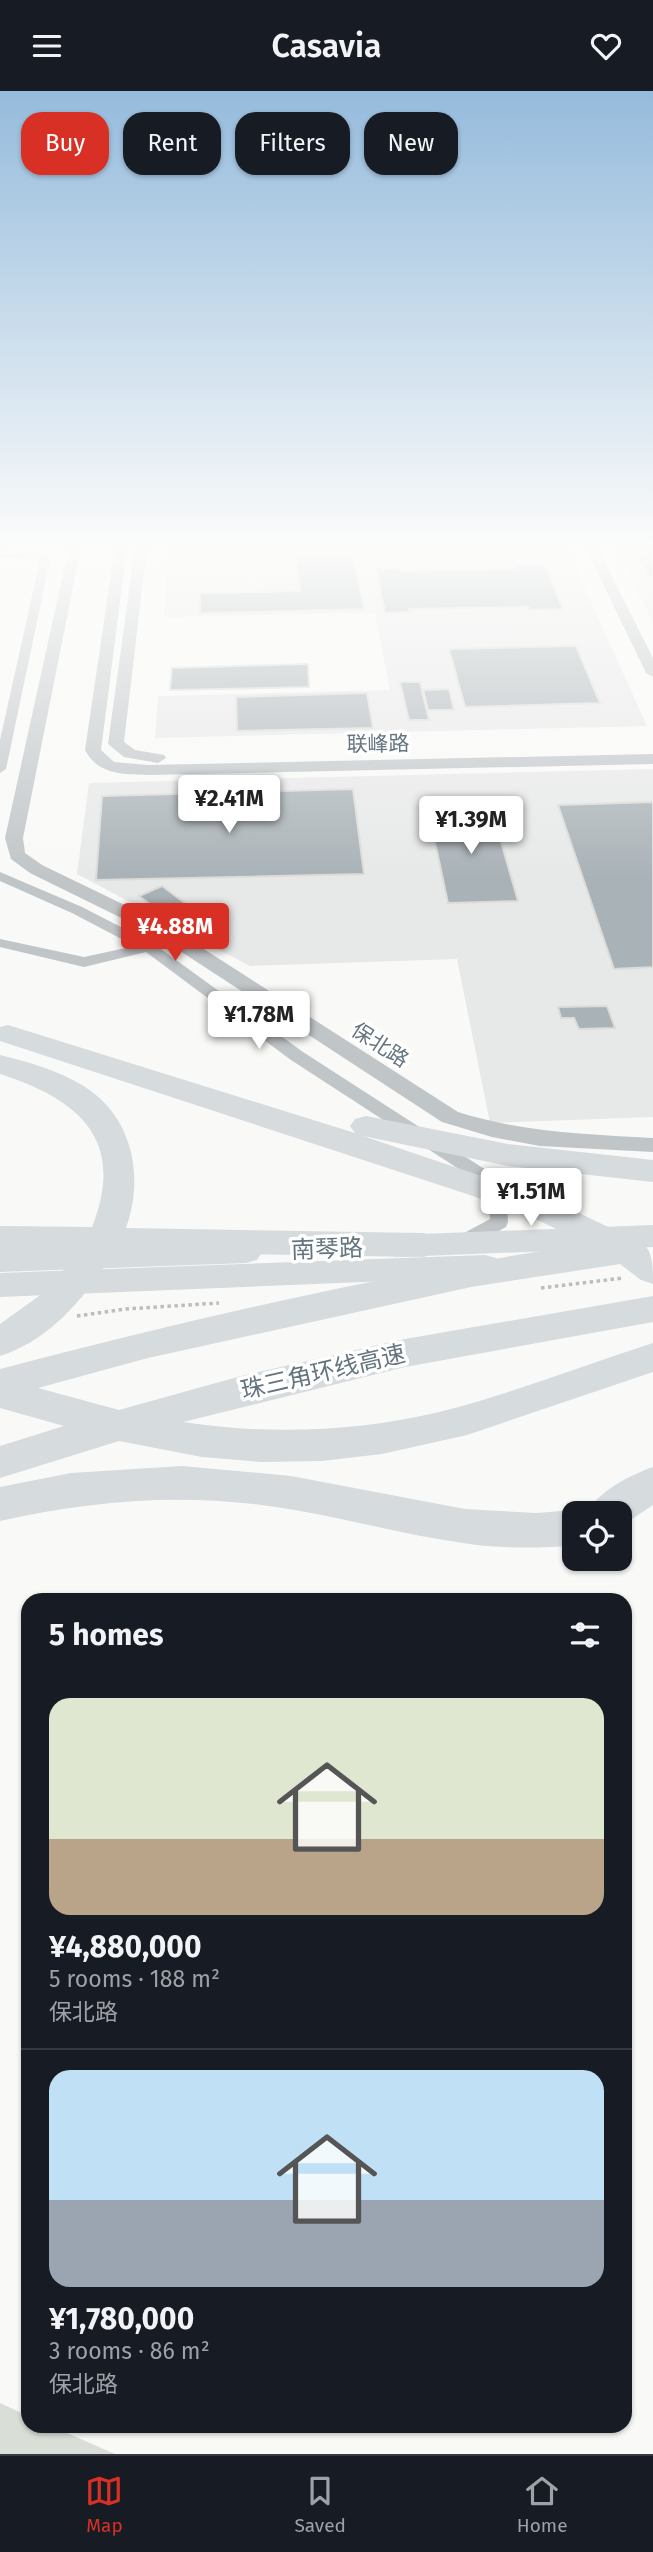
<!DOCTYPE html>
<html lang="en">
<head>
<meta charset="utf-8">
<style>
  :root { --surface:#171b24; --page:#242831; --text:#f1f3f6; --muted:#9ea1a6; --line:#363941; --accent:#d93025 }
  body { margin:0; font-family:"Fira Sans","Noto Sans SC",sans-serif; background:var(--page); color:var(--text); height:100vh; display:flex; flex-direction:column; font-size:26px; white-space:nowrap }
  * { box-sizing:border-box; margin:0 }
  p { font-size:23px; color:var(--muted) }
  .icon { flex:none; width:38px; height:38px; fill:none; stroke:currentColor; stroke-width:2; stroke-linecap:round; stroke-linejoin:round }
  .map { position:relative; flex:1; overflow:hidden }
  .details { position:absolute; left:21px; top:1502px; width:611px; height:840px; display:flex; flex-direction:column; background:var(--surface); border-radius:21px; box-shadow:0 2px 5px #0004 }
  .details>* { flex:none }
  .hud { position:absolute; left:21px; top:21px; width:612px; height:63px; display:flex; gap:14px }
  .controls { position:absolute; left:562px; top:1410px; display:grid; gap:14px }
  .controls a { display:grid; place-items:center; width:70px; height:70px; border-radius:14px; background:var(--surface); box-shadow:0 2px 5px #0004; font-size:35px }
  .price { position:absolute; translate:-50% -60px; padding:0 16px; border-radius:7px; background:#fff; color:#222; font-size:23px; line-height:46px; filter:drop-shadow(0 2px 4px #0008) }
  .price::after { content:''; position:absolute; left:50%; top:42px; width:21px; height:16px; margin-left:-10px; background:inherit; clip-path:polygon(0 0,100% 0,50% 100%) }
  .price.selected { background:var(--accent); color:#fff }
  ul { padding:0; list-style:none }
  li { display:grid; align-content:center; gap:14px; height:371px; padding:0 28px }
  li+li { border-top:2px solid var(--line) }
  li span { display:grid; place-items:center; height:217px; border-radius:21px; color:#555 }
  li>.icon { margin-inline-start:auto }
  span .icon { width:126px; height:126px; fill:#fffc; stroke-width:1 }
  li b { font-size:30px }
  h2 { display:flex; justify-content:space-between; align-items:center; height:84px; padding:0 28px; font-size:30px }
  .pill { padding:0 24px; border-radius:21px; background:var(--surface); box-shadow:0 2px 5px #0004; font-size:24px; line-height:63px }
  .pill.selected { background:var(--accent); color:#fff }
  header { display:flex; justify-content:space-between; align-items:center; height:91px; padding:0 28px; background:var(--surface); font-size:32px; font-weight:600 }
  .tabs { display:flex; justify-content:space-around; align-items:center; height:98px; border-top:2px solid var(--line); background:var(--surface); font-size:19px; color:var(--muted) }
  .tabs a { display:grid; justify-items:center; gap:4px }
  .tabs .selected { color:var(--accent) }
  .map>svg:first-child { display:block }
  .built { fill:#e7e8e8 }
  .green { fill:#d9ded6 }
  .building { fill:#a9b2b7; stroke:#dbdbd9; stroke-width:2 }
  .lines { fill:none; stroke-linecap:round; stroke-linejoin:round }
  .path { stroke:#bbbec0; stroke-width:3.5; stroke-dasharray:3.5 3.5; stroke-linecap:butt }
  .minor { fill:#c0c5c8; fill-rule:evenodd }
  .tertiary { fill:#c0c5c8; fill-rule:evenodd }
  .primary { fill:#d6dbde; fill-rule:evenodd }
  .motorway { fill:#d6dbde; fill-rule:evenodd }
  .labels { text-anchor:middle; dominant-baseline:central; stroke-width:7; stroke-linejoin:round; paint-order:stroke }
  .far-street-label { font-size:21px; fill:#657580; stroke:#fff }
  .street-label { font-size:24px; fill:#657580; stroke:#fff }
</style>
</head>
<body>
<header><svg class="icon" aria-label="menu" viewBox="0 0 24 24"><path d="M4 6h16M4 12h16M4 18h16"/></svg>Casavia<svg class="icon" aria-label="heart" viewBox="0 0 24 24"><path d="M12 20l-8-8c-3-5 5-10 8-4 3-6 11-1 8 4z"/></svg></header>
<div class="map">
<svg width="653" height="2363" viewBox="0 0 653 2363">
  <rect width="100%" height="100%" fill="#f9f9f7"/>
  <!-- built -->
  <path class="built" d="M168,456H566L647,635L155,647L158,605L390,599L375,522L164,526Z
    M614,456H653V531Z
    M653,678V1026L490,1032L457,868L250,875L77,783L89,692Z"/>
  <!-- green -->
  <path class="green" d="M0,2312L28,2325V2334L51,2335L115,2363H0Z"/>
  <!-- building -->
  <path class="building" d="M633,456H653V485H649Z
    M353,463L364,518L200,522V502L300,500L296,465Z
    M513,474H545L563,518L529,519L528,516L409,518L410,521L385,522L376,477H400L401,480L515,478Z
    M576,555L600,612L465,616L449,558Z
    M308,573L309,596L170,599L172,577Z
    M400,591H420L429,629H409Z
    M449,598L454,619H428L423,599Z
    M367,602L373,637L237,640L236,606Z
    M353,698L364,783L96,789L102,705Z
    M653,711V876L614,878L558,714Z
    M491,716L518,810L448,812L428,718Z
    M162,795L201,824L178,834L139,805Z
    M607,915L615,937L579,938L574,927H561L558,916Z"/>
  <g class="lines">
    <!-- path -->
    <path class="path" d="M541,1197L623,1187
      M77,1225L126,1218L219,1212"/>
    <!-- minor -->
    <path class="minor" d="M0,460L43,462L50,469L6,678L0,682V649L40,469L0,466Z
      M0,781L82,816L154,853L303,961L503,1090L506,1094L508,1131L506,1136L469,1157H455L453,1152L455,1147L490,1128L488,1097L291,969L146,861L84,876L0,856V848L84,866L135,855L72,822L0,790Z"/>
    <!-- tertiary -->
    <path class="tertiary" d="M69,456H81L23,747L25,762L42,774L168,835L458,1021C525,1042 584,1043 653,1047V1061L540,1055L492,1046L442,1031L154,843L30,782L11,768L5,747Z
      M115,456H127L101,659L114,671L148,674L653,663V673L148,684C123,683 98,684 85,659Z
      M135,456H147L124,651L135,659L164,664L166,667L158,672L124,666L108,653Z
      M585,456H597L653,567V586L646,582Z"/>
    <!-- primary -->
    <path class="primary" d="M653,1134V1156L396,1166L385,1163L381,1155L385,1147L396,1144Z
      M246,1150L257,1153L262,1161L257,1169L246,1172L0,1181V1159Z
      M485,1164L496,1167L501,1175L496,1183L485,1186L0,1206V1182Z"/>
    <!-- motorway -->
    <path class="motorway" d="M8,934L355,1042L350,1035L355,1028L366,1025L508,1053L653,1069V1091L508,1075L363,1045L552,1109L631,1147C653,1152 653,1171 653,1193L641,1189L620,1173L471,1196L148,1267L38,1297L119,1319L241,1285L405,1248L653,1205V1231L405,1276L183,1331C268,1344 355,1341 439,1321C511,1303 582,1275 653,1252V1281L467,1344L382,1363L322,1370L261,1371L202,1366L119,1350L0,1387V1355L64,1335L0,1317V1278C194,1227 390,1182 588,1153L529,1125L467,1103L0,950V936Z
      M0,964C28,971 57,979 82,994C132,1024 145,1084 126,1137L423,1142L435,1145L440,1154L435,1163L423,1166L114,1161C87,1204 51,1249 0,1265V1233L46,1200L79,1161L0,1159V1135L92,1136C127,1048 78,1008 0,983Z
      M182,1375L291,1385L465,1418L536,1422L574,1419L583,1423H574V1455C537,1457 500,1458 463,1452C392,1442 324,1421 253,1413C168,1403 84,1411 0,1430V1396L71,1382Z
      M653,1376V1414L620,1436V1423H586C597,1401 630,1384 653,1376Z"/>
  </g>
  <!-- sky -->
  <linearGradient id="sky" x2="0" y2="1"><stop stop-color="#95bbdc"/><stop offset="0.58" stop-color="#fcfcfb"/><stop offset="1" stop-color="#fcfcfb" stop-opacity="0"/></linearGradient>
  <rect width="653" height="787" fill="url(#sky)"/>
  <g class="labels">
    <!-- far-street labels -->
    <g class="far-street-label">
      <text transform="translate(378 653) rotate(-1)">联峰路</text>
      <text transform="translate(380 954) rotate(33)">保北路</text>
    </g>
    <!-- street labels -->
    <g class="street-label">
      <text transform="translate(327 1158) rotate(-2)">南琴路</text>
      <text transform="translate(323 1281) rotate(-13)">珠三角环线高速</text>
    </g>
  </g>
</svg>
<div class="controls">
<a><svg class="icon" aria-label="locate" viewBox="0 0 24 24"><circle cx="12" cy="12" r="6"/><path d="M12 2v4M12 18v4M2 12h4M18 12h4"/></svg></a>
</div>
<b class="price" style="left:229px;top:744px">¥2.41M</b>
<b class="price" style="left:471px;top:765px">¥1.39M</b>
<b class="price selected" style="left:175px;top:872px">¥4.88M</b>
<b class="price" style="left:259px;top:960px">¥1.78M</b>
<b class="price" style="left:531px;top:1137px">¥1.51M</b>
<div class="hud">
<a class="pill selected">Buy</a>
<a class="pill">Rent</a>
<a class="pill">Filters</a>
<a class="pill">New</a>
</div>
<section class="details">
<h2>5 homes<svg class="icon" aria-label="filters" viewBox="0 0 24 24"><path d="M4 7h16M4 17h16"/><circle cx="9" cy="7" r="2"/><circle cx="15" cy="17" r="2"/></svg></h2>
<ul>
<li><span style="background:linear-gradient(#dfe7d0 65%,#b9a48a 0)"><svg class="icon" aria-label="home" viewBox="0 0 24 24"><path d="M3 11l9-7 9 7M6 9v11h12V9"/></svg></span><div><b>¥4,880,000</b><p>5 rooms · 188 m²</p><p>保北路</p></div></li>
<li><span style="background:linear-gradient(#bfe0f5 60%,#9aa5b1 0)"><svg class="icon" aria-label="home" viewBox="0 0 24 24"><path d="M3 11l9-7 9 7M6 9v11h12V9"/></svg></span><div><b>¥1,780,000</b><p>3 rooms · 86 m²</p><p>保北路</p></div></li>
</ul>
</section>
</div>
<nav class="tabs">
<a class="selected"><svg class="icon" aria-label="map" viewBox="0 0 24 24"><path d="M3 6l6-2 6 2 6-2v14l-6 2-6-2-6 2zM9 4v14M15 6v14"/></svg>Map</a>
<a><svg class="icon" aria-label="saved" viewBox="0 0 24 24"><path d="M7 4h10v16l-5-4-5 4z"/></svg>Saved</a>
<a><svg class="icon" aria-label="home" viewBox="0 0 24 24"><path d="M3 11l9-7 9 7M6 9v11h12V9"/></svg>Home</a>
</nav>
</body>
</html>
